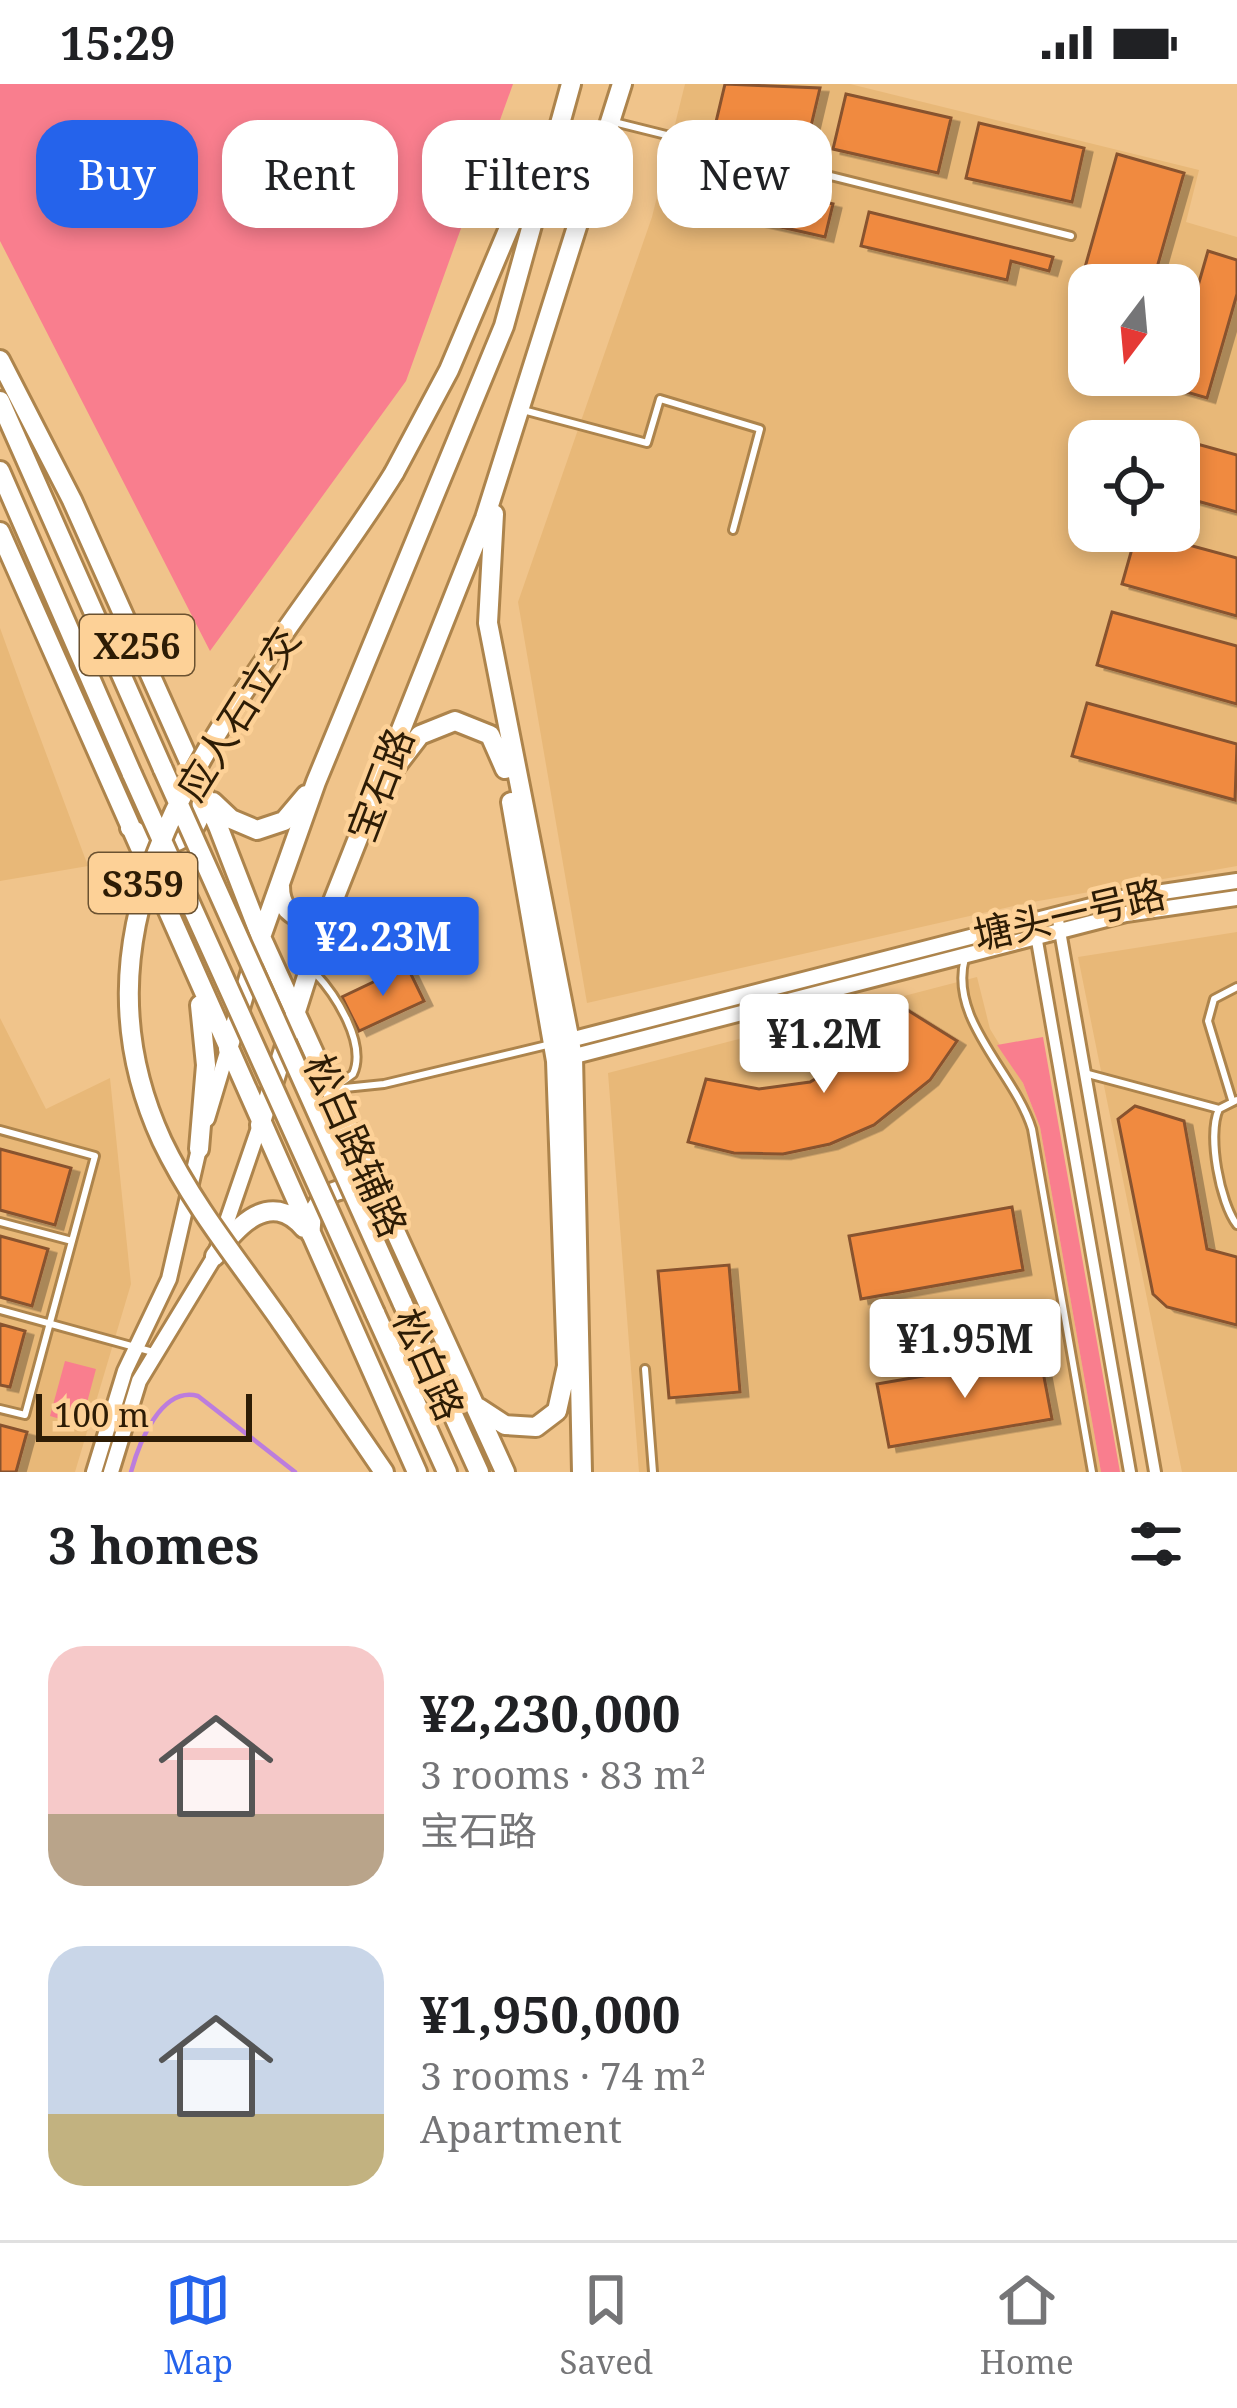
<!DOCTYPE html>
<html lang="en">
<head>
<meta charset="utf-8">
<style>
  :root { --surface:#fff; --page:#f6f6f6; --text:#202124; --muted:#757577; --line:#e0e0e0; --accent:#2563eb }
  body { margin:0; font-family:"Noto Serif","Noto Sans SC",serif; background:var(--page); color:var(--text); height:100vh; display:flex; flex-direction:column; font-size:45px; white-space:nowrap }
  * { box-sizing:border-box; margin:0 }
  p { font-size:39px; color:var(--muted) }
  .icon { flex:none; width:66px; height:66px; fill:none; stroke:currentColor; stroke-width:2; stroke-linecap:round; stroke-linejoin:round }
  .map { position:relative; height:1388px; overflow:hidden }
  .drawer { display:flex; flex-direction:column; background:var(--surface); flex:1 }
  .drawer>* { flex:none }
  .hud { position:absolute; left:36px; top:36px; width:1167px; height:108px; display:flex; gap:24px }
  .needle { width:78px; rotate:196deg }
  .buttons { position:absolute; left:1068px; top:180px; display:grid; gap:24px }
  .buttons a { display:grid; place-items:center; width:132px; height:132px; border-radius:24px; background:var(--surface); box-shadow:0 6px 18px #0003; font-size:60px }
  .scale { position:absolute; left:36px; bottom:30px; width:216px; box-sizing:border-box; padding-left:12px; border:6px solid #2d1c05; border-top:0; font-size:33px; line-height:42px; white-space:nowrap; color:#2d1c05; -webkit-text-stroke:9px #fdd197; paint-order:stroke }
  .price { position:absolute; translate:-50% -102px; padding:0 27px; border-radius:12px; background:#fff; color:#222; font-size:39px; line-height:78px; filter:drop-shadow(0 3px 6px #0008) }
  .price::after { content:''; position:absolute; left:50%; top:72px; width:36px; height:27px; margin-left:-18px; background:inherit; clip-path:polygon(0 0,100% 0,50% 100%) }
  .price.selected { background:var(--accent); color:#fff }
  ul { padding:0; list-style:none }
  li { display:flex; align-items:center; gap:36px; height:300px; padding:0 48px }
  li span { display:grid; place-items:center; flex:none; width:336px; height:240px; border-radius:36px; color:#555 }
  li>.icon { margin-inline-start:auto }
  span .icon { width:144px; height:144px; fill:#fffc; stroke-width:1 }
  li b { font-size:51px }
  h2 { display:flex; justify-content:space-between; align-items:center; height:144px; padding:0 48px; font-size:51px }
  .tag { padding:0 42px; border-radius:36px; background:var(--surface); box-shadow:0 6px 18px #0003; font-size:42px; line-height:108px }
  .tag.selected { background:var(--accent); color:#fff }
  .status { display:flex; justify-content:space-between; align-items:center; height:84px; padding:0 60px; background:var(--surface); direction:ltr }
  .status svg { height:33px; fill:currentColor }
  .dock { display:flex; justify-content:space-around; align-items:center; height:168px; border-top:3px solid var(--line); background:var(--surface); font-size:33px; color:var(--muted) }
  .dock a { display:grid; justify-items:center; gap:6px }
  .dock .selected { color:var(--accent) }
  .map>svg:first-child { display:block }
  .built { fill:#e8b878; fill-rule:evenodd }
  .green { fill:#f97e8e }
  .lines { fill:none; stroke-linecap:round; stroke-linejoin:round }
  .stream { stroke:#bc7ddd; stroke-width:4.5 }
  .building { fill:#f08a41; stroke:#88522e; stroke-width:3; filter:url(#shadow) }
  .service-casing { stroke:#ad844c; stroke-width:12 }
  .minor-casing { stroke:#ad844c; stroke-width:16 }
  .tertiary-casing { stroke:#ad844c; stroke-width:20 }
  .primary-casing { stroke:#ad844c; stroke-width:24 }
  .service { stroke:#fff; stroke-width:6 }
  .minor { stroke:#fff; stroke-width:10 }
  .tertiary { stroke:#fff; stroke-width:14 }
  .primary { stroke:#fff; stroke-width:18 }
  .primary-bridge-casing { stroke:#ad844c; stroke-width:24; stroke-linecap:butt }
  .primary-bridge { stroke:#fff; stroke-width:18 }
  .labels { text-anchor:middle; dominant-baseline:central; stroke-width:9; stroke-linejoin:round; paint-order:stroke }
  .shield { fill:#fdd197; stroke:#6b5231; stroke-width:3 }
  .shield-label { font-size:36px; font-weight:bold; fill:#2d1c05 }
  .street-label { font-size:39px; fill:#2d1c05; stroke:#fdd197 }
</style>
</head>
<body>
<div class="status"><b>15:29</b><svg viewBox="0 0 49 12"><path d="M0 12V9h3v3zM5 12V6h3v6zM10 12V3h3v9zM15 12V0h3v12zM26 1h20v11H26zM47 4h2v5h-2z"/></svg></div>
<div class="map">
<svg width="1237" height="1388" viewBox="0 0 1237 1388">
  <defs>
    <filter id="shadow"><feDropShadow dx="8" dy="4.5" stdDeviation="0" flood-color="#0004"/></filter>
  </defs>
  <rect width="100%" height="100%" fill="#f0c48b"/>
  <!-- built -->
  <path class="built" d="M685,0H850L1199,86L1186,138L1237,153V782L1027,819L587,919L518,518L652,133ZM1089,201H1179V291H1089ZM1089,357H1179V447H1089Z
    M0,544L25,613L88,782L0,797Z
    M1237,848V1388H1182L1078,873Z
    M977,893L990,945L1023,999L1040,1043L1101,1388H639L608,989Z
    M0,934L46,1025L110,994L131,1200L75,1388H0Z"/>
  <!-- green -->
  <path class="green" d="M0,0H513L406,297L210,567L0,157Z
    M1043,953L1120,1388H1101L1040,1043L1023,999L997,961Z
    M65,1277L96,1285L81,1341L50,1332Z"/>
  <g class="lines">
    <!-- stream -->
    <path class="stream" d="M131,1388C139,1359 161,1302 198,1312L295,1388"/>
  </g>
  <!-- building -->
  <path class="building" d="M725,0L820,4L807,59L716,38Z
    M846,10L951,34L938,89L833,65Z
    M979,39L1084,64L1072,118L966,94Z
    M1117,70L1184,89L1152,201H1080Z
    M701,90L833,120L825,153L693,123Z
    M869,128L1053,173L1049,187L1011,177L1007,196L861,162Z
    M1208,167L1237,176V210L1207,314L1169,303L1172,291H1179V268Z
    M1179,355L1237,371V428L1179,412Z
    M1137,447L1237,474V532L1122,500Z
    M1112,528L1237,562V620L1097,581Z
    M1087,619L1237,660L1235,716L1072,672Z
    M407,882L424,917L359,947L342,913Z
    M901,922L957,957L930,996L874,1041L830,1060L783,1070L734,1069L688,1058L706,995L759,1005L810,998L868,964Z
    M1135,1022L1184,1037L1207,1165L1237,1173V1241L1167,1223L1153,1210L1118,1035Z
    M0,1065L71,1084L55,1141L0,1126Z
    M1012,1123L1023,1186L861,1215L849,1152Z
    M0,1152L48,1165L32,1222L0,1213Z
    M729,1181L740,1308L669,1314L658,1187Z
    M0,1240L25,1247L10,1303L0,1301Z
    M1040,1272L1052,1335L889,1363L877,1300Z
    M0,1341L27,1348L16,1388H0Z"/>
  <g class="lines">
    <!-- service casing -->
    <g class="service-casing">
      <path id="service" d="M614,38L1071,152
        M523,326L647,359L660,315L760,345L733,446
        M965,874C948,936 1015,989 1032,1045L1092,1388
        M315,889C336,911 367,960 353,990L335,1003
        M1088,990L1219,1025
        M335,1005L384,1000L551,960
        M1232,1016L1208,937L1214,915L1237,903
        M1237,1016L1219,1025C1207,1051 1220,1119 1237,1141
        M0,1046L95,1072L25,1331L0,1325
        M0,1138L72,1157
        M0,1226L153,1268
        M645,1285L653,1388"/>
    </g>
    <!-- minor casing -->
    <g class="minor-casing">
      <path id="minor" d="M1057,830L1155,1388
        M1036,851L1130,1388"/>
    </g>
    <!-- tertiary casing -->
    <g class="tertiary-casing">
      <path id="tertiary" d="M566,957L1122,814L1237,797
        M567,974L1126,830L1237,814
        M207,1035L228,965
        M94,1388L125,1287L169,1195L201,1056
        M111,1388L139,1297L215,1172L260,1041"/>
    </g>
    <!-- primary casing -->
    <g class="primary-casing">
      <path id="primary" d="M0,276L72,416L218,742L261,853L505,1388
        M0,317L163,685
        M0,387L132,690
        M394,389L449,286L547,54
        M494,430L488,539L573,973L582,1388
        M0,448L417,1388
        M390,690L420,651L455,637L490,651L505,685
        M213,718L231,735L257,746L284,737L306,711
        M130,744L158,761C188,759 203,741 202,711
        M280,802C280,822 290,834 311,835L329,823
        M228,965L261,853L316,698L504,242L571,0
        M260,1041L322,845L485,434L622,0
        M199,1065L206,981L200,921
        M311,1150C308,1117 334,1098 365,1107
        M215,1172C237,1142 270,1105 304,1144
        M402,1218L479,1388
        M375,1229L447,1388
        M282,1239L384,1388
        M479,1324L505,1341L536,1343L557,1327L567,1282L556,977L511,718"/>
    </g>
    <!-- service -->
    <use href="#service" class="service"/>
    <!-- minor -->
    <use href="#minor" class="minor"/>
    <!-- tertiary -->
    <use href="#tertiary" class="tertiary"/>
    <!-- primary -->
    <use href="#primary" class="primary"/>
    <!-- primary-bridge casing -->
    <g class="primary-bridge-casing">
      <path id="primary-bridge" d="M163,685L402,1218
        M132,690L375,1229
        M282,1239C241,1180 193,1122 162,1057C44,800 269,591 394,389"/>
    </g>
    <!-- primary-bridge -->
    <use href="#primary-bridge" class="primary-bridge"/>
  </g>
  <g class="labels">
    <!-- shield labels -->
    <g class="shield">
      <rect x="80" y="531" width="114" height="60" rx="9"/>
      <rect x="89" y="769" width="108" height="60" rx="9"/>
    </g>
    <g class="shield-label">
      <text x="137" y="561">X256</text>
      <text x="143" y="799">S359</text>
    </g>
    <!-- street labels -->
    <g class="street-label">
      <text transform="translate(237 629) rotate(-58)">应人石立交</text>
      <text transform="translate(379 700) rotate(-69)">宝石路</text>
      <text transform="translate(1069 829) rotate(-13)">塘头一号路</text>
      <text transform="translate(357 1061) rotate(66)">松白路辅路</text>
      <text transform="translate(430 1280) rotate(66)">松白路</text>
    </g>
  </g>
</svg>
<div class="buttons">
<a><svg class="needle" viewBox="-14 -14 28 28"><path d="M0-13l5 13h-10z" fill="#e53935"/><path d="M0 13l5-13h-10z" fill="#757577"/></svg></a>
<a><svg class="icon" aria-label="locate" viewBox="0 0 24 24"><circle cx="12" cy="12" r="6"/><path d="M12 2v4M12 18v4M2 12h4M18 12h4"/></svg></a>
</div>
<div class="scale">100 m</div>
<b class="price selected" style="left:383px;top:915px">¥2.23M</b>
<b class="price" style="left:824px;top:1012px">¥1.2M</b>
<b class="price" style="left:965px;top:1317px">¥1.95M</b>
<div class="hud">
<a class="tag selected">Buy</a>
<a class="tag">Rent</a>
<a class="tag">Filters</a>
<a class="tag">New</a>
</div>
</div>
<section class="drawer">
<h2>3 homes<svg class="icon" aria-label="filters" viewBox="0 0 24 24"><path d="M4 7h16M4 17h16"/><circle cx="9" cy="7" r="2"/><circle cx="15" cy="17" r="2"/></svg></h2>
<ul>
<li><span style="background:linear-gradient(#f6c9c9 70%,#b9a48a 0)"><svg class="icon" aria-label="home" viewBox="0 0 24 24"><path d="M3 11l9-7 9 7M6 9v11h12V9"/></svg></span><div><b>¥2,230,000</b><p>3 rooms · 83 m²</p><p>宝石路</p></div></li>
<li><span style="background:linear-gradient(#c9d6e8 70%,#c2b280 0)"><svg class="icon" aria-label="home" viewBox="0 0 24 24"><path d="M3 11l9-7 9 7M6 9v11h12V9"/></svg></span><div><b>¥1,950,000</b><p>3 rooms · 74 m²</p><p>Apartment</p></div></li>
</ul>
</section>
<nav class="dock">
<a class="selected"><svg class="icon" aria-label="map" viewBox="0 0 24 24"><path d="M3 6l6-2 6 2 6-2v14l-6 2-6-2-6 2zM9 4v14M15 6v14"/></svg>Map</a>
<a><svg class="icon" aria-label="saved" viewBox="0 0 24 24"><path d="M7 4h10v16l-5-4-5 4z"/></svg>Saved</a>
<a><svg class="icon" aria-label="home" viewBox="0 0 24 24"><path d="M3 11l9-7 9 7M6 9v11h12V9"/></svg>Home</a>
</nav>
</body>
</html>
